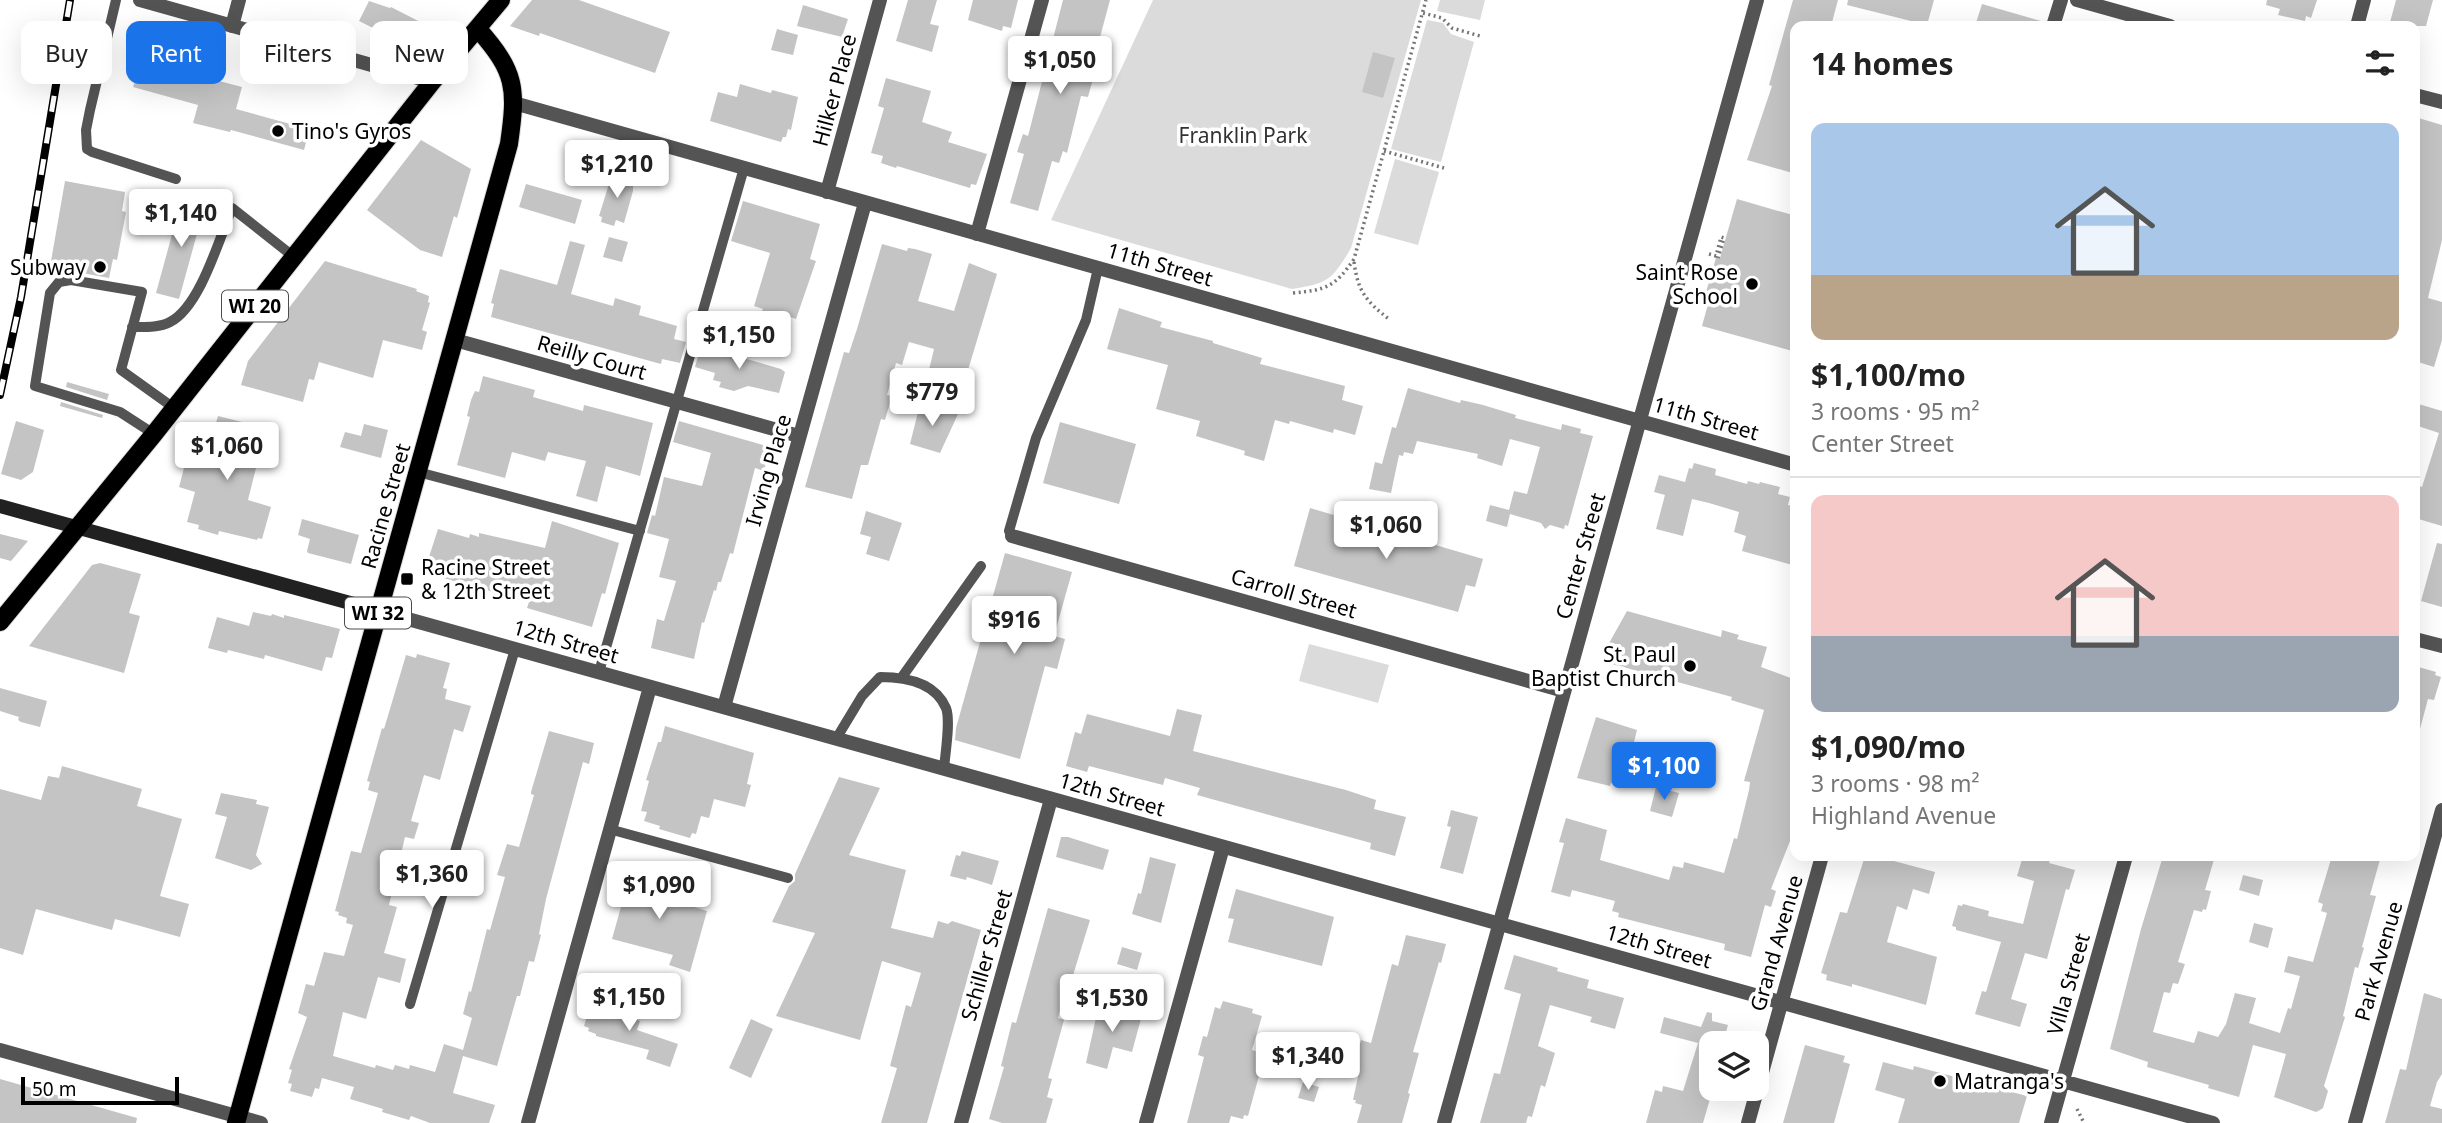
<!DOCTYPE html>
<html lang="en">
<head>
<meta charset="utf-8">
<style>
  :root { --surface:#fff; --page:#f2f2f2; --text:#222; --muted:#767676; --line:#e0e0e0; --accent:#1a73e8 }
  body { margin:0; font-family:"Noto Sans",sans-serif; background:var(--page); color:var(--text); height:100vh; display:flex; flex-direction:column; font-size:26px; white-space:nowrap }
  * { box-sizing:border-box; margin:0 }
  p { font-size:23px; color:var(--muted) }
  .icon { flex:none; width:38px; height:38px; fill:none; stroke:currentColor; stroke-width:2; stroke-linecap:round; stroke-linejoin:round }
  .map { position:relative; flex:1; overflow:hidden }
  .drawer { position:absolute; left:1790px; top:21px; width:630px; height:840px; display:flex; flex-direction:column; background:var(--surface); border-radius:14px; box-shadow:0 7px 28px #0002 }
  .drawer>* { flex:none }
  .hud { position:absolute; left:21px; top:21px; width:665px; height:63px; display:flex; gap:14px }
  .fabs { position:absolute; left:1699px; top:1031px; display:grid; gap:14px }
  .fabs a { display:grid; place-items:center; width:70px; height:70px; border-radius:14px; background:var(--surface); box-shadow:0 7px 28px #0002; font-size:35px }
  .scale { position:absolute; left:21px; bottom:18px; width:158px; box-sizing:border-box; padding-left:7px; border:4px solid #000; border-top:0; font-size:19px; line-height:24px; white-space:nowrap; color:#000; -webkit-text-stroke:5px #fff; paint-order:stroke }
  .price { position:absolute; translate:-50% -60px; padding:0 16px; border-radius:7px; background:#fff; color:#222; font-size:23px; line-height:46px; filter:drop-shadow(0 2px 4px #0008) }
  .price::after { content:''; position:absolute; left:50%; top:42px; width:21px; height:16px; margin-left:-10px; background:inherit; clip-path:polygon(0 0,100% 0,50% 100%) }
  .price.active { background:var(--accent); color:#fff }
  ul { padding:0; list-style:none }
  li { display:grid; align-content:center; gap:14px; height:371px; padding:0 21px }
  li+li { border-top:2px solid var(--line) }
  li span { display:grid; place-items:center; height:217px; border-radius:14px; color:#555 }
  li>.icon { margin-inline-start:auto }
  span .icon { width:126px; height:126px; fill:#fffc; stroke-width:1 }
  li b { font-size:30px }
  h2 { display:flex; justify-content:space-between; align-items:center; height:84px; padding:0 21px; font-size:30px }
  .pill { padding:0 24px; border-radius:14px; background:var(--surface); box-shadow:0 7px 28px #0002; font-size:24px; line-height:63px }
  .pill.active { background:var(--accent); color:#fff }
  .map>svg:first-child { display:block }
  .green { fill:#dbdbdb }
  .building { fill:#c4c4c4 }
  .lines { fill:none; stroke-linecap:round; stroke-linejoin:round }
  .primary-casing { stroke:#dbdbdb; stroke-width:20 }
  .path { stroke:#767676; stroke-width:3.5; stroke-dasharray:2 3.5; stroke-linecap:butt }
  .lane { stroke:#545454; stroke-width:10 }
  .street { stroke:#545454; stroke-width:14 }
  .secondary { stroke:#212121; stroke-width:14 }
  .primary { stroke:#000; stroke-width:18 }
  .rail-casing { stroke:#000; stroke-width:8 }
  .rail { stroke:#fff; stroke-width:5; stroke-dasharray:16; stroke-linecap:butt }
  .poi-dot { fill:#000; stroke:#fff; stroke-width:2.5 }
  .labels { text-anchor:middle; dominant-baseline:central; stroke-width:7; stroke-linejoin:round; paint-order:stroke }
  .shield { fill:#fff; stroke:#4c4c4c; stroke-width:2 }
  .shield-label { font-size:19px; font-weight:bold; fill:#000 }
  .street-label { font-size:21px; fill:#000; stroke:#fff }
  .poi-label { font-size:21px; fill:#000; stroke:#fff; text-anchor:start }
  .park-label { font-size:21px; fill:#323232; stroke:#fff }
</style>
</head>
<body>
<div class="map">
<svg width="2442" height="1123" viewBox="0 0 2442 1123">
  <rect width="100%" height="100%" fill="#fff"/>
  <!-- green -->
  <path class="green" d="M1153,0H1421L1351,248C1332,280 1329,283 1292,289L1051,220Z
    M1440,0H1485L1480,20L1437,11Z
    M1427,20L1443,23L1451,34L1474,42L1441,162L1391,149Z
    M1395,159L1439,172L1418,245L1374,233Z
    M1309,644L1389,665L1378,703L1299,681Z"/>
  <!-- building -->
  <path class="building" d="M532,0H579L670,32L655,73L540,33L539,36L510,26Z
    M908,0H937L930,24L939,26L932,52L896,41Z
    M973,0H1018L1011,28L1003,26L1002,31L968,20Z
    M1063,0H1110L1096,52L1100,53L1088,97L1081,96L1067,153L1063,151L1059,163L1052,161L1038,211L1010,203L1024,154L1017,152L1023,134L1028,136Z
    M1793,0H1838L1831,26H1796V174L1747,160L1772,86L1769,85Z
    M1848,0H1934L1927,25L1847,5Z
    M2267,0H2317L2311,18L2306,16L2305,21L2278,15L2280,9L2266,5Z
    M2396,0H2433L2426,26H2389Z
    M369,1L390,8L391,7L432,28L416,49L373,38L375,33L371,31L373,28L359,21Z
    M1982,4L2041,21L2040,26H1975Z
    M803,5L848,19L842,37L797,26Z
    M777,29L798,35L793,55L771,50Z
    M1373,52L1395,58L1383,98L1362,92Z
    M143,58L158,62L159,59L182,66L181,71L242,87L236,109L294,125V123L310,127L304,150L231,130L230,132L193,123L198,105L133,87Z
    M886,78L931,91L922,122L952,132L948,142L987,154L976,185L971,184L970,188L897,166L896,168L881,163L883,156L871,153L884,108L878,106Z
    M740,84L771,93L772,90L798,97L791,130L788,129L786,137H783L781,142L710,121L718,92L737,97Z
    M2415,117L2442,125V240L2428,298L2442,302V340L2434,367L2415,361V341L2419,327L2415,326Z
    M421,140L471,169L457,218L454,216L442,257L420,250L367,210Z
    M615,172L631,177L629,183L633,184V191L624,223L616,220L614,226L601,222L602,217L599,216L609,184L611,185Z
    M65,181L125,192L122,211L126,212L117,260L113,259L109,278L50,267Z
    M526,184L582,200L575,224L519,207Z
    M182,198L205,205L179,299L156,293Z
    M1737,199L1796,216V352L1702,326L1711,293L1706,292L1716,258H1720Z
    M743,201L820,224L810,259L816,261L796,319L787,316L786,320L761,313L763,309L754,306L770,253L731,241Z
    M609,237L628,242L622,262L603,257Z
    M570,241L585,245L571,294L613,306L615,298L641,306L639,315L677,326L674,339L686,342L680,363L662,359L661,364L491,317L494,304L491,303L500,269L557,285Z
    M882,244L907,251L908,248L915,249L932,254L918,301L954,311L969,263L997,274L965,380L929,370L934,349L909,342L902,365L896,363L887,395L892,396L885,420L881,419L868,465H861L852,499L805,487L844,352L849,353L857,329Z
    M325,261L417,289L416,291L429,296L428,302L430,303L422,330L427,332L422,350L383,340L373,378L319,362L314,380L309,379L303,402L241,385L248,361Z
    M1119,308L1162,322L1160,327L1213,341V343L1262,358L1260,364L1345,386L1342,400L1363,406L1355,435L1334,429L1333,433L1290,421L1289,424L1275,420L1264,461L1244,455L1245,451L1196,436L1200,421L1156,409L1168,365L1107,349Z
    M701,346L781,369L785,372L779,393L748,386L734,391L719,387L721,382L713,380L715,373L695,367Z
    M483,376L535,390L533,397L583,411L584,405L653,423L640,476L606,466L597,502L576,496L586,461L548,452L545,461L512,452L505,478L457,465L470,417L467,416L471,400L475,391L479,392Z
    M67,382L109,394L107,400L66,387Z
    M1408,388L1460,403L1461,400L1483,405L1516,415L1515,418L1561,430L1562,424L1581,429L1580,433L1593,436L1568,526L1565,525L1564,529L1550,525L1545,529L1541,523L1510,514L1507,527L1486,521L1490,505L1509,510L1514,491L1527,494L1540,447L1510,439L1502,466L1477,458L1478,454L1417,441L1413,454L1404,452L1403,456L1399,455L1391,493L1369,489L1375,462L1382,464L1392,427L1396,428Z
    M61,402L103,415L102,418L60,406Z
    M2415,403L2442,411V526L2415,518V500L2419,486L2422,487L2439,433L2415,425Z
    M920,404L958,414L940,453L910,444Z
    M218,416L266,428L248,500L271,507L262,539L258,538L257,540L219,531L218,535L198,529L199,525L187,522L195,492L179,487L184,468L192,466L196,450L207,453Z
    M16,421L44,430L33,472L21,480L1,474Z
    M679,421L770,447L764,471L755,468L733,554L730,553L721,582H718L716,591L714,590L704,623L702,622L694,659L651,648L657,619L664,621L676,581L659,577L669,539L647,533L652,515L655,516L664,477L702,486L711,453L673,442Z
    M1060,422L1136,444L1119,504L1043,483Z
    M364,424L388,430L381,458L340,447L345,432L361,436Z
    M1694,463L1716,469L1715,475L1747,484L1748,481L1759,484L1760,482L1780,487L1778,494L1790,497L1788,505L1796,507V566L1742,551L1746,536L1734,532L1739,512L1709,503L1692,499L1683,536L1656,529L1665,495L1654,492L1659,475L1685,482L1689,468L1692,469Z
    M1310,508L1483,559L1475,587L1466,585L1458,612L1294,566Z
    M866,511L902,523L889,561L866,554L871,537L860,534Z
    M302,519L359,535L351,564L308,553L307,551L310,539L298,535Z
    M552,521L619,543L605,594L602,593L592,627L527,608L529,602L432,575L435,562L428,560L438,529L469,538L470,534L479,537V533L545,548Z
    M0,534L28,541L11,561L0,558Z
    M2437,543L2442,544V607L2421,601Z
    M1005,553L1072,572L1054,636L1065,639L1057,669L1045,666L1020,759L955,740L956,728Z
    M100,563L141,574L129,613L140,616L124,673L29,646L92,565Z
    M1627,611L1721,637L1722,630L1739,635L1737,639L1767,647L1761,667L1796,680V826L1771,889L1776,891L1771,907L1765,905L1751,957L1724,950L1725,944L1618,917L1619,913L1612,911L1615,901L1572,890L1570,897L1551,892L1564,843L1559,842L1566,818L1607,830L1600,860L1669,880L1673,866L1683,868L1684,862L1724,873L1734,838L1737,839L1749,790L1750,782L1744,781L1764,710L1731,700L1732,697L1612,664L1613,646L1608,645Z
    M253,612L271,616L272,614L284,618V615L340,629L332,658L326,657L322,671L265,655L264,659L228,650L227,653L208,648L217,617L249,626Z
    M417,654L450,663L443,688L447,689L445,699L471,706L463,732L454,729L440,780L424,775L411,821L419,823L414,839L405,837L389,905L397,907L384,953L406,959L400,983L378,977L366,1019L343,1012L333,1056L375,1068L376,1065L393,1070L395,1065L409,1069L410,1065L435,1072L444,1044L463,1050L472,1018L463,1014L469,991L471,992L487,929L490,930L505,877L497,875L507,844L519,847L534,795L531,794V792L549,731L594,743L589,764L583,762L546,899L539,934L541,935L534,962L529,961L520,996H517L497,1066L463,1056L453,1093L495,1105L489,1123H430L411,1116L409,1120L382,1112L383,1109L350,1099L354,1087L322,1078L319,1089L315,1088L312,1097L290,1091L292,1084L288,1083L292,1070L289,1069L307,1017L298,1013L306,984L314,986L324,952L344,956L353,925L346,923L347,918L338,915L339,912L335,911L351,851L361,853L378,793L368,790L370,782L367,781L382,728L384,729L406,655L416,658Z
    M2415,666L2436,672L2435,675L2441,677L2434,700L2428,699L2420,729L2415,728Z
    M0,688L47,701L40,727L21,722L18,720L19,717L0,711Z
    M1177,709L1202,715L1193,751L1346,790L1376,800L1374,809L1406,817L1395,856L1370,849L1371,843L1197,795L1200,788L1165,778L1163,785L1089,766L1087,772L1066,766L1075,732L1081,734L1087,714L1170,736Z
    M1596,717L1637,730L1623,786L1611,783L1610,786L1577,778Z
    M665,726L754,753L747,784L751,785L745,807L714,799L709,818L701,816L696,834L692,833L690,838L659,829L660,826L644,821L647,812L641,811L649,781L646,780L658,742H661Z
    M62,766L142,789L137,806L182,819L160,896L189,904L180,937L115,919L112,930L36,909L23,955L0,948V789L41,800L48,776L59,778Z
    M839,777L880,788L849,855L906,870L891,928L933,938L938,921L948,924L952,921L981,930L927,1123H881L897,1068L890,1066L906,1005L911,1007L921,973L882,961L860,1040L776,1016L815,933L772,922L789,886L795,881V874Z
    M1656,787L1679,793L1672,817L1650,811Z
    M221,793L257,800L256,804L269,807L256,855L262,864L251,870L215,858L227,817L215,814Z
    M1451,810L1478,817L1463,874L1440,868L1451,827L1447,826Z
    M1061,837H1068L1109,850L1103,870L1056,857Z
    M962,851L999,861L992,885L967,877L966,880L950,876L956,855L960,856Z
    M1865,856H1895L1894,861L1935,872L1929,894L1913,889L1907,910L1897,906L1887,942L1937,957L1926,1005L1852,984V987L1826,980L1827,975L1821,973L1840,912L1847,913Z
    M2023,856H2051L2049,863L2075,870L2069,890L2066,889L2047,959L2025,953L2011,999L2027,1004L2020,1027L1975,1014L1982,991L1986,992L2001,942L1956,930V927L1952,926L1958,905L1962,906L1963,904L1989,911L1988,916L2023,924L2034,881L2017,876Z
    M2163,856H2215L2205,890L2211,891L2206,910L2203,909L2202,912L2194,910L2178,962L2185,964L2178,984L2173,983L2170,993L2164,992L2153,1032L2194,1043L2198,1031L2218,1037L2226,1024L2235,993L2256,998L2249,1023L2280,1033L2288,1008L2291,1009L2300,976L2284,972L2288,956L2313,962L2327,913L2321,911L2323,904L2318,902L2332,856H2381L2370,895L2376,896L2362,947L2364,948L2358,968L2355,967L2343,1016L2345,1017L2324,1086L2328,1091L2323,1108L2320,1110L2316,1112L2274,1097L2286,1054L2253,1045L2239,1097L2208,1088L2209,1085L2147,1067L2148,1062L2110,1049L2141,929Z
    M1150,857L1176,864L1161,923L1132,914L1138,893L1141,894Z
    M631,871L674,883L669,899L707,911L690,972L669,965L673,955L612,939Z
    M2243,875L2263,880L2259,896L2239,890Z
    M1236,889L1334,917L1322,966L1228,942L1234,919L1228,918Z
    M1048,908L1090,920L1070,985L1067,984L1058,1018L1064,1020L1048,1078L1052,1079L1047,1097L1053,1099L1046,1123H1002L989,1119L1004,1067L1001,1066L1012,1022L1016,1023Z
    M2254,923L2273,928L2268,948L2249,942Z
    M1406,935L1446,944L1441,963L1439,962L1413,1052L1419,1053L1408,1093L1410,1094L1402,1123H1357L1362,1105L1355,1103L1356,1100H1353L1359,1072L1311,1060L1316,1040L1358,1051L1361,1040L1371,1043L1392,964L1398,966Z
    M1122,947L1142,953L1137,970L1117,964Z
    M1514,955L1558,968L1557,971L1589,980L1587,988L1624,998L1615,1029L1590,1022L1592,1017L1550,1005L1538,1046L1555,1053L1545,1087L1541,1085L1532,1117L1528,1116L1526,1123H1480L1494,1073L1500,1074L1521,994L1504,989Z
    M2424,993L2442,999V1074L2437,1082L2430,1106L2442,1109V1123H2385L2400,1069L2406,1070Z
    M1223,1001L1253,1009L1252,1013L1262,1016L1252,1050L1265,1054L1248,1116L1244,1115L1243,1119L1231,1116L1229,1123H1187L1204,1057L1198,1055L1203,1036L1207,1037L1215,1007L1220,1009Z
    M591,1003L635,1016L634,1019L640,1021L637,1030L678,1044L670,1067L646,1059L649,1050L596,1036V1034L588,1031L589,1028L584,1026Z
    M1099,1004L1142,1015L1132,1052L1113,1047L1107,1069L1086,1063Z
    M1707,1012L1712,1013V1021L1728,1025L1723,1043H1712V1092L1703,1123H1646L1655,1090L1662,1092L1663,1086L1683,1091L1698,1043L1660,1033L1664,1017L1701,1027Z
    M751,1019L773,1029L751,1078L729,1068Z
    M1805,1045L1845,1056L1843,1062L1850,1064L1834,1123H1783Z
    M1883,1062L1913,1070L1914,1066L2027,1096L2019,1123H1898L1905,1099L1875,1090Z
    M0,1079L137,1118L136,1123H0Z
    M1303,1082L1319,1087L1314,1102L1298,1098Z"/>
  <g class="lines">
    <!-- primary casing -->
    <g class="primary-casing">
      <path id="primary" d="M0,622L154,434L432,82L501,0
        M236,1123L509,144C517,88 516,72 478,29"/>
    </g>
    <!-- path -->
    <path class="path" d="M1423,13L1442,18L1452,28L1480,36
      M1384,151L1444,168
      M1709,254L1716,256L1721,237L1724,238L1718,258
      M1354,262C1358,292 1366,301 1390,320
      M1703,273L1711,275
      M1293,293C1326,290 1335,287 1354,259L1426,0
      M2077,1109L2084,1123"/>
    <!-- lane -->
    <path class="lane" d="M116,0L90,110L86,130L87,149L92,152L176,179
      M132,327C144,327 159,328 170,322C200,307 219,239 232,208L294,257
      M154,434L120,412L35,386L50,293L59,282L71,280L142,292L121,370L174,408
      M418,472L640,531
      M1012,536L1009,531L1036,438L1086,320L1098,268
      M599,672L744,168
      M902,677L981,566
      M836,739L862,696L880,677C905,677 935,682 946,708C951,721 945,754 944,769
      M609,829L788,878
      M410,1004L515,649"/>
    <!-- street -->
    <path class="street" d="M140,0L432,82
      M2077,0L2170,26
      M232,26L239,0
      M2053,26L2061,0
      M2357,26L2364,0
      M2415,95L2442,102
      M514,103L1796,465
      M827,192L880,0
      M977,234L1042,0
      M455,340L799,436
      M1012,536L1564,691
      M379,611L2213,1123
      M2415,639L2442,646
      M724,707L865,203
      M0,1050L261,1123
      M528,1123L650,687
      M961,1123L1051,799
      M1146,1123L1223,847
      M1444,1123L1757,0
      M1748,1123L1822,856
      M2051,1123L2126,856
      M2355,1123L2442,810"/>
    <!-- secondary -->
    <path class="secondary" d="M0,506L379,611"/>
    <!-- primary -->
    <use href="#primary" class="primary"/>
    <!-- rail casing -->
    <g class="rail-casing">
      <path id="rail" d="M0,395L21,297L70,0"/>
    </g>
    <!-- rail -->
    <use href="#rail" class="rail"/>
  </g>
  <!-- markers -->
  <g class="poi-dot">
    <circle cx="278" cy="131" r="7"/>
    <circle cx="100" cy="267" r="7"/>
    <circle cx="1752" cy="284" r="7"/>
    <rect x="400" y="572" width="14" height="14" rx="3.5"/>
    <circle cx="1690" cy="666" r="7"/>
    <circle cx="1940" cy="1081" r="7"/>
  </g>
  <g class="labels">
    <!-- shield labels -->
    <g class="shield">
      <rect x="222" y="290.5" width="66" height="31" rx="5"/>
      <rect x="345" y="597.5" width="66" height="31" rx="5"/>
    </g>
    <g class="shield-label">
      <text x="255" y="306">WI 20</text>
      <text x="378" y="613">WI 32</text>
    </g>
    <!-- street labels -->
    <g class="street-label">
      <text transform="translate(834 90) rotate(-75)">Hilker Place</text>
      <text transform="translate(1160 264) rotate(16)">11th Street</text>
      <text transform="translate(592 357) rotate(16)">Reilly Court</text>
      <text transform="translate(1706 418) rotate(16)">11th Street</text>
      <text transform="translate(768 470) rotate(-74)">Irving Place</text>
      <text transform="translate(385 506) rotate(-74)">Racine Street</text>
      <text transform="translate(1580 556) rotate(-74)">Center Street</text>
      <text transform="translate(1294 593) rotate(16)">Carroll Street</text>
      <text transform="translate(566 641) rotate(16)">12th Street</text>
      <text transform="translate(1112 794) rotate(16)">12th Street</text>
      <text transform="translate(1776 943) rotate(-74)">Grand Avenue</text>
      <text transform="translate(1659 946) rotate(16)">12th Street</text>
      <text transform="translate(986 955) rotate(-74)">Schiller Street</text>
      <text transform="translate(2378 961) rotate(-74)">Park Avenue</text>
      <text transform="translate(2068 984) rotate(-74)">Villa Street</text>
    </g>
    <!-- poi labels -->
    <g class="poi-label">
      <text x="292" y="131">Tino's Gyros</text>
      <text x="86" y="267" text-anchor="end">Subway</text>
      <text x="1738" y="272" text-anchor="end">Saint Rose<tspan x="1738" dy="24">School</tspan></text>
      <text x="421" y="567">Racine Street<tspan x="421" dy="24">&amp; 12th Street</tspan></text>
      <text x="1676" y="654" text-anchor="end">St. Paul<tspan x="1676" dy="24">Baptist Church</tspan></text>
      <text x="1954" y="1081">Matranga's</text>
    </g>
    <!-- park labels -->
    <g class="park-label">
      <text x="1243" y="135">Franklin Park</text>
    </g>
  </g>
</svg>
<div class="fabs">
<a><svg class="icon" aria-label="layers" viewBox="0 0 24 24"><path d="M12 4l9 5-9 5-9-5zM3 14l9 5 9-5"/></svg></a>
</div>
<div class="scale">50 m</div>
<b class="price" style="left:1060px;top:96px">$1,050</b>
<b class="price" style="left:617px;top:200px">$1,210</b>
<b class="price" style="left:181px;top:249px">$1,140</b>
<b class="price" style="left:739px;top:371px">$1,150</b>
<b class="price" style="left:932px;top:428px">$779</b>
<b class="price" style="left:227px;top:482px">$1,060</b>
<b class="price" style="left:1386px;top:561px">$1,060</b>
<b class="price" style="left:1014px;top:656px">$916</b>
<b class="price active" style="left:1664px;top:802px">$1,100</b>
<b class="price" style="left:432px;top:910px">$1,360</b>
<b class="price" style="left:659px;top:921px">$1,090</b>
<b class="price" style="left:629px;top:1033px">$1,150</b>
<b class="price" style="left:1112px;top:1034px">$1,530</b>
<b class="price" style="left:1308px;top:1092px">$1,340</b>
<div class="hud">
<a class="pill">Buy</a>
<a class="pill active">Rent</a>
<a class="pill">Filters</a>
<a class="pill">New</a>
</div>
<section class="drawer">
<h2>14 homes<svg class="icon" aria-label="filters" viewBox="0 0 24 24"><path d="M4 7h16M4 17h16"/><circle cx="9" cy="7" r="2"/><circle cx="15" cy="17" r="2"/></svg></h2>
<ul>
<li><span style="background:linear-gradient(#a9c7e8 70%,#b9a48a 0)"><svg class="icon" aria-label="home" viewBox="0 0 24 24"><path d="M3 11l9-7 9 7M6 9v11h12V9"/></svg></span><div><b>$1,100/mo</b><p>3 rooms · 95 m²</p><p>Center Street</p></div></li>
<li><span style="background:linear-gradient(#f6c9c9 65%,#9aa5b1 0)"><svg class="icon" aria-label="home" viewBox="0 0 24 24"><path d="M3 11l9-7 9 7M6 9v11h12V9"/></svg></span><div><b>$1,090/mo</b><p>3 rooms · 98 m²</p><p>Highland Avenue</p></div></li>
</ul>
</section>
</div>
</body>
</html>
